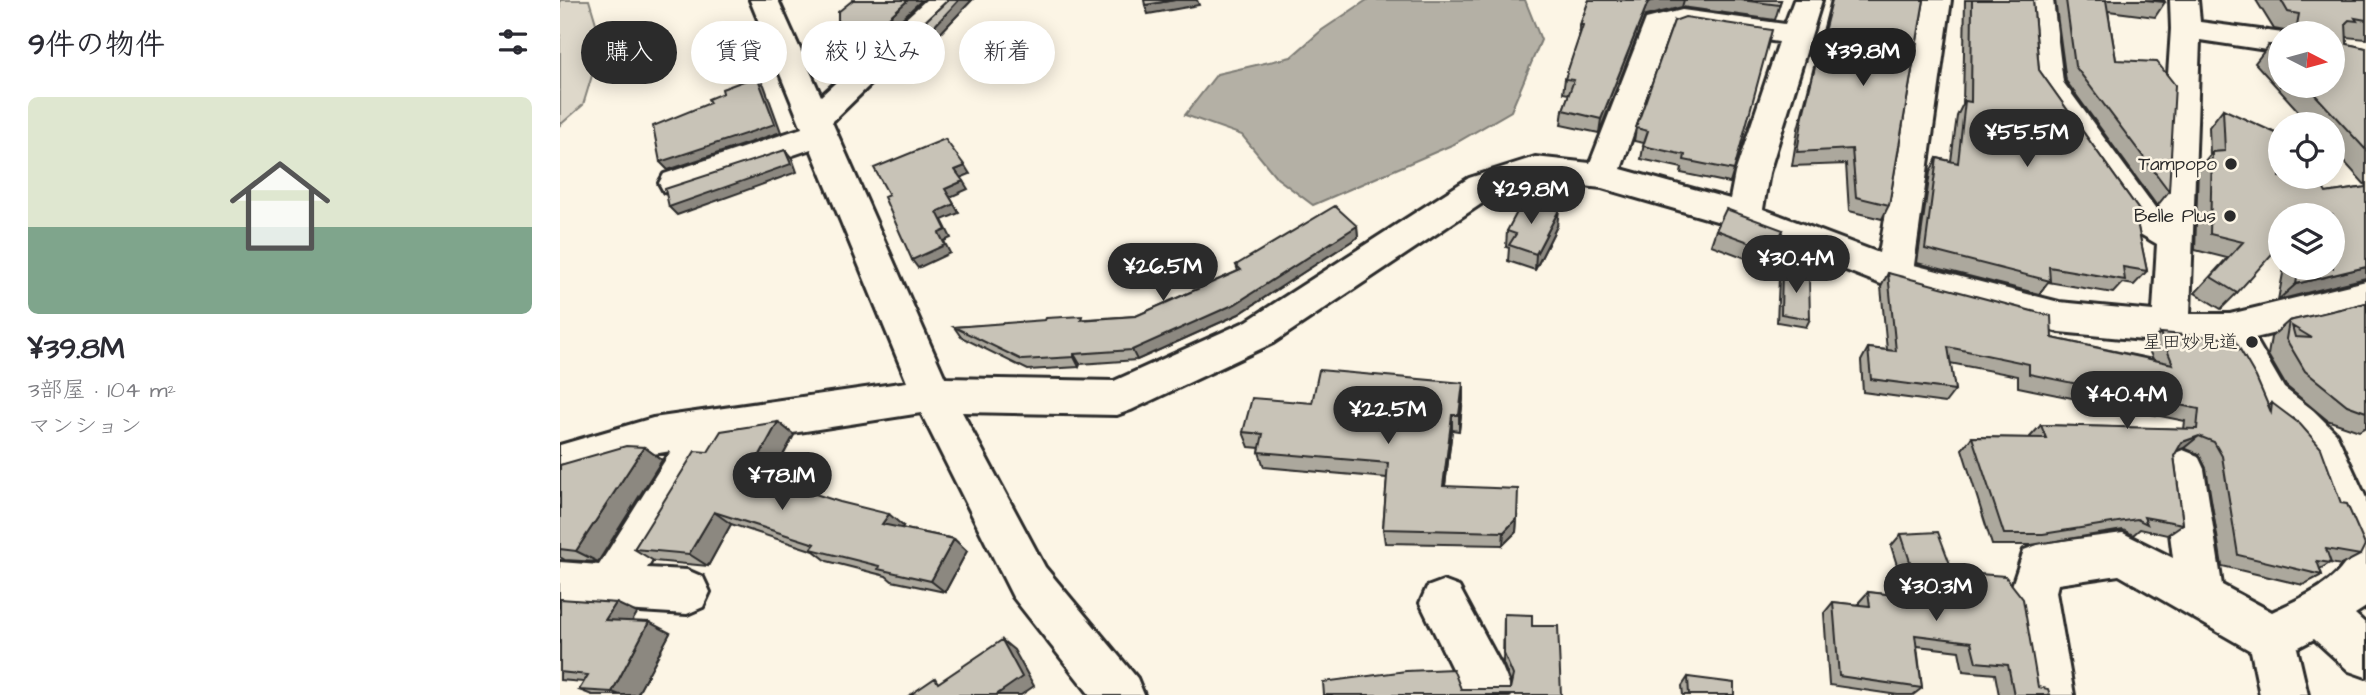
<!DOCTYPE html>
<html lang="ja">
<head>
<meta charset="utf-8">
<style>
  :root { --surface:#fff; --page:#f2f2f3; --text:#2b2b33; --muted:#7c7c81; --line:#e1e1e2; --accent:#2b2b2b }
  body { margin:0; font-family:"Architects Daughter","Klee One",sans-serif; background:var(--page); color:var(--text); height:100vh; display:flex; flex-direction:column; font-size:26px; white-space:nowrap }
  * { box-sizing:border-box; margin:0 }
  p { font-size:23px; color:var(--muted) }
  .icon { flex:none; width:38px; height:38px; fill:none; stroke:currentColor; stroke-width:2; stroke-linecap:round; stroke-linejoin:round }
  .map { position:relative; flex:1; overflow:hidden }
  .side { display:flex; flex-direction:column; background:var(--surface); width:560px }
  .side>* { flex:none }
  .banner { position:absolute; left:21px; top:21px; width:665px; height:63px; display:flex; gap:14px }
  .needle { width:46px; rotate:96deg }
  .controls { position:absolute; left:1708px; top:21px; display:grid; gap:14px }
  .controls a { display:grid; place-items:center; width:77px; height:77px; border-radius:50%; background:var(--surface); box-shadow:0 4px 18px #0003; font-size:35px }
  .price { position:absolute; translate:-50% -60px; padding:0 16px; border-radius:24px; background:var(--accent); color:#fff; font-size:23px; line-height:46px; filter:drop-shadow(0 2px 4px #0008) }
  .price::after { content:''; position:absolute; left:50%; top:42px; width:21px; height:16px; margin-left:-10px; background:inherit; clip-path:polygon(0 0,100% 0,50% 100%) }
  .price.active { background:#222; color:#fff }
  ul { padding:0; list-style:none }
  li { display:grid; align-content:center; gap:14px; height:371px; padding:0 28px }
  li+li { border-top:2px solid var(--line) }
  li span { display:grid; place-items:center; height:217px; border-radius:10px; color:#555 }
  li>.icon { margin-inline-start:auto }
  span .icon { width:126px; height:126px; fill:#fffc; stroke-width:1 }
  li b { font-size:30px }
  h2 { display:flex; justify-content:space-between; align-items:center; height:84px; padding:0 28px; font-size:30px }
  .tag { padding:0 24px; border-radius:32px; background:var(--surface); box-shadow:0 4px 18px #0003; font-size:24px; line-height:63px }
  .tag.active { background:var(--accent); color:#fff }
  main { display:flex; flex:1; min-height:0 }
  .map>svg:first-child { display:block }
  .green { fill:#ded8ca; stroke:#84827a; stroke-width:2 }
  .water { fill:#b4b0a5; stroke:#7d7b74; stroke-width:2 }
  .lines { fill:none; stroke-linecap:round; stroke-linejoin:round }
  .minor-casing { stroke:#2b2b2b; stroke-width:6 }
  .minor { fill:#fcf5e5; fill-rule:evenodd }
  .wall { fill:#aca89d; stroke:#2b2b2b; stroke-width:2 }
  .shaded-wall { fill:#8c8880; stroke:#2b2b2b; stroke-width:2 }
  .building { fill:#c8c3b7; stroke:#2b2b2b; stroke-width:2; fill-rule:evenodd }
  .poi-dot { fill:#2b2b2b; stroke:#fcf5e5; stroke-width:2.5 }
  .labels { text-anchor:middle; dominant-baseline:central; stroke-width:5; stroke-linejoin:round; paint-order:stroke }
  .poi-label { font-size:19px; fill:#2b2b2b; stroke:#fcf5e5; text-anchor:end }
</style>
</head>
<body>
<main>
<section class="side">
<h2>9件の物件<svg class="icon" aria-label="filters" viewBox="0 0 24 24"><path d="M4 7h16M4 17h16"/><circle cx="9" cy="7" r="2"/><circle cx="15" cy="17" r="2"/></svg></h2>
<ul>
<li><span style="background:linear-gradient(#dfe7d0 60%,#7fa58c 0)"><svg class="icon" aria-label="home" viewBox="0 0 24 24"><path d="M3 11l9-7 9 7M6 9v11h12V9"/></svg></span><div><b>¥39.8M</b><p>3部屋 · 104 m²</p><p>マンション</p></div></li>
</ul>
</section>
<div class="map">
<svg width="1806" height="695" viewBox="0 0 1806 695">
  <rect width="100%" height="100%" fill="#fcf5e5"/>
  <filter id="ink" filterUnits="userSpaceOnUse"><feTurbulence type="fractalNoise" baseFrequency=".0143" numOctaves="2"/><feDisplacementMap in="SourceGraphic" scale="14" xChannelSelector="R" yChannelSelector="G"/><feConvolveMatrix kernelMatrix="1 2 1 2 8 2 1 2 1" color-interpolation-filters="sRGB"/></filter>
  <g filter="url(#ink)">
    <!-- green -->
    <path class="green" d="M0,0H29L42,43L23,105L0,125Z"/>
    <!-- water -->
    <path class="water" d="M807,0H965L981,40L951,111L894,144L753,205L717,178L682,135L625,115L657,74L731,57L762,30Z"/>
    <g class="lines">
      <!-- minor casing -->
      <g class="minor-casing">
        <path id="minor" d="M190,0H218L261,96L366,0H397L272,122L385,378L554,381L687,321L909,178L975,157L1030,163L1086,19L1122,10L1225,24L1234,0H1262L1209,173L1203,209L1319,253L1363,0H1391L1354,265L1499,302L1593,311L1597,244L1575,231L1472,83L1465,0H1493L1503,82L1599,213L1611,29L1610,0H1638L1640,22L1723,33H1720V52L1640,40L1630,314H1670L1806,281V311L1695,338L1724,388L1753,410L1776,433L1806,498V607L1795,614L1806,624V677L1789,671L1754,639L1737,648L1748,695H1700L1691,651L1559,575L1498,584L1496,592L1514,695H1466L1450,592L1464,550L1480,544L1563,533L1613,558L1602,469L1608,456L1623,450L1638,456L1644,469L1662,585L1712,612C1739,599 1777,584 1789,556L1746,458L1725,434L1696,412L1659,345H1636L1499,332L1321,284L1174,226L1042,188L976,181L933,196L713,343L571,410L557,415L402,412L485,567L577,678L584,695H530L453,597L361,413L161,444L87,568L127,570L143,577L150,592L143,607L127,614L0,606V562L39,565L111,451L93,454L0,481V445L93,418L347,382L251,149L116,195L104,192L99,183L104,174L242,128ZM1122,28L1219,42L1175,173L1170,199L1061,169L1109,32Z
          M883,581L899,587L942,667L949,684V695H901V687L860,603L867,587Z"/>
      </g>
      <!-- minor -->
      <use href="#minor" class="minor"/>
    </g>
    <!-- wall -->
    <path class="wall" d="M293,0H362L300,57L284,53L278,44Z
      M388,0H412L373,41L361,39L356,30Z
      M1029,0H1221L1215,20L1122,7L1085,16L1039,133L1001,125L1003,110L1009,94L1003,93L1005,79L1019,39L1020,25Z
      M1271,0H1364L1329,205L1322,219L1289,211L1286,164L1232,166L1238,129Z
      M1405,0H1473L1479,70L1583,216L1577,223L1587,271L1574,285L1562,283L1553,293L1488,282L1479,294L1357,263L1370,172L1377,158L1391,161L1397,116L1403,104Z
      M1495,0H1604L1605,2L1595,17L1548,11L1556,60L1609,191L1597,206L1506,81Z
      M1696,0H1806V39L1786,37L1787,44L1806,48V186L1773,149V124H1750L1695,63L1709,45L1720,46V86H1773V33H1725V31L1714,29Z
      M1114,21L1174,170L1170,183L1121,173L1122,168L1081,159L1084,143L1074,141L1076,128Z
      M1663,109L1766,193L1806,187V279L1718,300L1724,268H1773V215H1720L1677,293L1661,309L1635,293L1667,258L1635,250L1638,169L1650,155L1649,127Z
      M797,226L798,237L679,314L577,360L520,364L519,367L468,370L401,337L394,327L576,316L678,271L676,265Z
      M997,226L975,270L948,261L949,248L946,247L947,231Z
      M1156,230H1223L1207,266L1151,245Z
      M1222,270L1250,319L1246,327L1217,322L1219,278Z
      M1328,273L1492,338L1593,359L1587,346L1600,333L1709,406L1712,403L1800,555L1781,565L1770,563L1760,569L1762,575L1743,585L1662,566L1646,468L1639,454L1624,448L1617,450L1614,456L1623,524L1607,535L1580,529L1573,535L1563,530L1471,545H1432L1402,449L1412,437L1470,438V437L1481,425L1624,429L1625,421L1458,387V376L1390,363L1395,390L1385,403L1303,392L1301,361L1308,348L1327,350L1321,287Z
      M1806,303V427L1799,431L1767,420L1726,386L1708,355L1711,337L1729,321Z
      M903,383V399L899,431L892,430L885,486L957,518L956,532L943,545L825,543L823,529L827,478L704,467L699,452L700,448L689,447L683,432L752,403Z
      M218,422L234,435L210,480L343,526L341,528L394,539L407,551L385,592L332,581L326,576L267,561L254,551L171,524L148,566L94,561L74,549L148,452Z
      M84,447L102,460L38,562L5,560L0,557V465Z
      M1341,534L1393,572L1478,687L1490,695H1439L1435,674L1403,671L1399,651L1357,646L1362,688L1353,695H1338L1269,685L1264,613L1273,602L1299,605V602L1308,592L1347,597L1331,546Z
      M0,599L77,613L72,621L110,633L77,695H32L19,690L24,682L0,680Z
      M944,614L972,626L1001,695L901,689H950L951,683L943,663Z
      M1128,677L1174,695H1123L1122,686Z"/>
    <!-- shaded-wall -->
    <path class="shaded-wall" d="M348,0H362L300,57L295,48Z
      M399,0H412L373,41L368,33Z
      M615,0H637L639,5L588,14L585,5Z
      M1095,0H1124L1122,7L1085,16L1039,133L1041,119L1088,2Z
      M197,76L204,85L221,132L108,170L100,162Z
      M225,150L232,158L237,172L117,215L109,207Z
      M405,166L410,174L400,178L395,170Z
      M403,181L408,189L390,197L399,213L382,220L391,238L384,241L390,253L358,268L352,260L379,233L377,212L385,189Z
      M999,210L997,226L975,270L976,254Z
      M797,226L798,237L679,314L577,360L572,350Z
      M1806,267V278L1718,300L1736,284Z
      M514,354L520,364L519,367L514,357Z
      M903,383V399L899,431V415Z
      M892,415V430L883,500V486Z
      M218,422L234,435L206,486L190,473Z
      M1639,436L1624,448L1607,454L1622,442Z
      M84,447L102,460L38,562L16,551Z
      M154,512L171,524L148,566L129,554Z
      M329,514L343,526L336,537L322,524Z
      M957,518L956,532L943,545L944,532Z
      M394,539L407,551L385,592L371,581Z
      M56,603L77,613L67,630L45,620Z
      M89,622L110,633L77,695H60L52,692Z
      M442,640L454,650L474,686L461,695H436Z"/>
    <!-- building -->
    <path class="building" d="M293,0H348L295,48L278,44V12Z
      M388,0H399L368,33L356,30Z
      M584,0H615L585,5Z
      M1029,0H1095L1088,2L1041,119L1003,110L1014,80L1005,79L1023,25H1020Z
      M1181,0H1221L1219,5Z
      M1272,0H1364L1329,205L1296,197L1292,149L1237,152L1243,115Z
      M1412,0H1473L1479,70L1583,216L1576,217L1587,271L1563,267L1565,280L1489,267L1490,281L1365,249L1377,158L1398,163L1405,101L1411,102Z
      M1506,0H1546L1556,60L1597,62L1615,85L1609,191L1515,66Z
      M1585,0H1604L1605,2Z
      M1721,0H1806V20L1795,18L1797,21L1789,20L1786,23L1787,44L1806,48V150L1747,86H1773V33H1743L1737,25L1739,14L1728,12Z
      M1125,17L1212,30L1174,170L1124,160L1125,155L1083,146L1088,131L1076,128L1114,21Z
      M1709,45L1720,46V57Z
      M197,76L215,124L100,162L93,126L150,103L148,99L163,93L162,89Z
      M1663,109L1720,135V177H1757L1766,193L1806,187V267L1736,284L1739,268H1773V215H1748V214L1746,215H1720V245L1677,293L1651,277L1683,242L1650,234L1652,152L1665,151Z
      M385,139L405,166L395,170L403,181L385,189L394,204L377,212L386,230L379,233L385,245L352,260L324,197L329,195L314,168Z
      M225,150L231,164L109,207L105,189Z
      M964,199L999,210L976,254L949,245L956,234L947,231Z
      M775,206L797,226L675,304L572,350L514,354V357L462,360L394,327L485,320L486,318L522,316L521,320L576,316L681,270L676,265Z
      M1166,209L1223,230L1213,251L1156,230Z
      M1222,270L1249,274L1250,319L1221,314Z
      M1328,273L1491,316L1492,338L1613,364L1600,333L1674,339L1696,377L1711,412L1712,403L1740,424L1761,448L1781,503L1787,504L1805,545L1800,555L1766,549L1771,563L1757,561L1762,575L1678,555L1662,456L1654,442L1639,436L1622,442L1614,456L1623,524L1584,517L1587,524L1577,519L1483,534H1444L1412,437L1486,438L1481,425L1637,429L1639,409L1469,374V364L1388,347L1395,390L1311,379L1308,348L1336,351Z
      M1806,303V412L1787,405L1745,371L1726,339L1729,321ZM1732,326L1752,338L1735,337Z
      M759,370L903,383L899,415H892L883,486L958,489L957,518L944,532L823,529L828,463L699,452L703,434L683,432L692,398L752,403Z
      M218,422L190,473L280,502L329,514L322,524L394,539L371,581L318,569L319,566L251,549L255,544L154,512L129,554L74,549L135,451L148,452L161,431Z
      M66,446L84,447L16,551L0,549V465Z
      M1378,532L1393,572L1445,576L1463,599L1478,687L1488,689L1490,695H1454L1448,665L1416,662L1411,642L1355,635L1362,688L1279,676L1273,602L1310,606L1308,592L1362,598L1341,534Z
      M0,599L56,603L45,620L89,622L52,692L19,690L28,675L0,672Z
      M944,614L972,615V626H998L1001,695H764L763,682L846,671L893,669L901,689H950L953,675L944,654Z
      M442,640L462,677L436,695H350L375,678L378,683Z
      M1128,677L1174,683V695H1129Z"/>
  </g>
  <!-- markers -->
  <g class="poi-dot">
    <circle cx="1671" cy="164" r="7"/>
    <circle cx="1670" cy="216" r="7"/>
    <circle cx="1692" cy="342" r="7"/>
  </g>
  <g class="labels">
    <!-- poi labels -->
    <g class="poi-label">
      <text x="1657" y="164">Tampopo</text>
      <text x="1656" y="216">Belle Plus</text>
      <text x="1678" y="342">星田妙見道</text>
    </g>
  </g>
</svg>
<div class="controls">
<a><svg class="needle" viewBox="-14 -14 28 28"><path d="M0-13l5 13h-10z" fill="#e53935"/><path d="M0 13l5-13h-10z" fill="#7c7c81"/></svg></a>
<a><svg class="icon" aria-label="locate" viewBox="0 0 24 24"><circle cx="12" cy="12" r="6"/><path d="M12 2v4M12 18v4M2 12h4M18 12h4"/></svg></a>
<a><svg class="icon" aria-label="layers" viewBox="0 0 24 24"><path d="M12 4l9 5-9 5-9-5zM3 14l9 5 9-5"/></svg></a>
</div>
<b class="price active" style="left:1303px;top:88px">¥39.8M</b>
<b class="price" style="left:1467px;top:169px">¥55.5M</b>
<b class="price" style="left:971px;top:226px">¥29.8M</b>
<b class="price" style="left:1236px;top:295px">¥30.4M</b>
<b class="price" style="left:603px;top:303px">¥26.5M</b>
<b class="price" style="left:1567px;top:431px">¥40.4M</b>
<b class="price" style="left:828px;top:446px">¥22.5M</b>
<b class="price" style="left:222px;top:512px">¥78.1M</b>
<b class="price" style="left:1376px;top:623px">¥30.3M</b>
<div class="banner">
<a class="tag active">購入</a>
<a class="tag">賃貸</a>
<a class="tag">絞り込み</a>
<a class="tag">新着</a>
</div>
</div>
</main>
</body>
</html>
